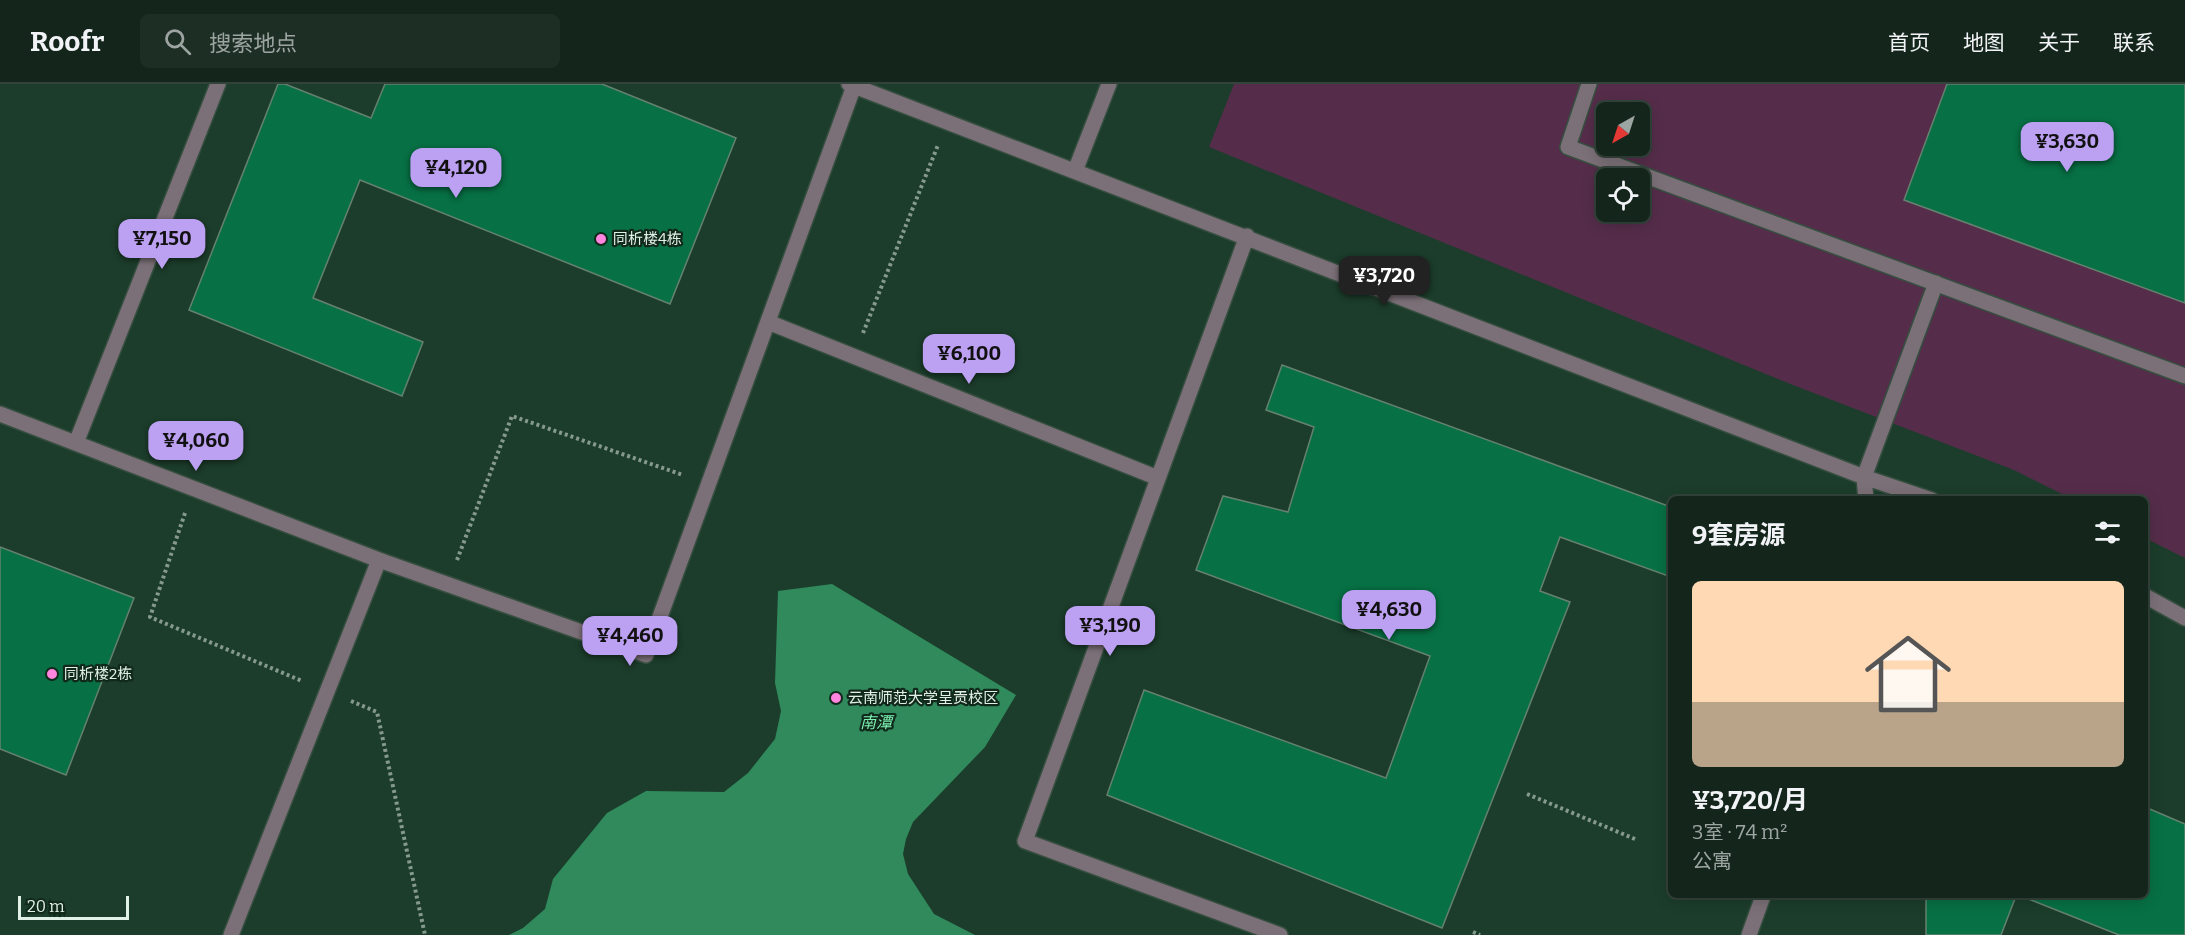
<!DOCTYPE html>
<html lang="zh">
<head>
<meta charset="utf-8">
<style>
  :root { --surface:#14261c; --page:#1d2e25; --text:#f1f3f6; --muted:#9da5a3; --line:#33433b; --accent:#bca0f2 }
  body { margin:0; font-family:Bitter,"Noto Sans SC",serif; background:var(--page); color:var(--text); height:100vh; display:flex; flex-direction:column; font-size:22px; white-space:nowrap }
  * { box-sizing:border-box; margin:0 }
  p { font-size:20px; color:var(--muted) }
  .icon { flex:none; width:33px; height:33px; fill:none; stroke:currentColor; stroke-width:2; stroke-linecap:round; stroke-linejoin:round }
  .map { position:relative; flex:1; overflow:hidden }
  .drawer { position:absolute; left:1668px; top:412px; width:480px; height:402px; display:flex; flex-direction:column; background:var(--surface); border-radius:9px; box-shadow:0 3px 15px #0003,0 0 0 2px var(--line) }
  .drawer>* { flex:none }
  .needle { width:39px; rotate:219deg }
  .controls { position:absolute; left:1596px; top:18px; display:grid; gap:12px }
  .controls a { display:grid; place-items:center; width:54px; height:54px; border-radius:9px; background:var(--surface); box-shadow:0 3px 15px #0003,0 0 0 2px var(--line); font-size:30px }
  .scale { position:absolute; left:18px; bottom:15px; width:111px; box-sizing:border-box; padding-left:6px; border:3px solid #e2f1e7; border-top:0; font-size:16px; line-height:21px; white-space:nowrap; color:#e2f1e7; -webkit-text-stroke:4px #10291b; paint-order:stroke }
  .price { position:absolute; translate:-50% -51px; padding:0 14px; border-radius:12px; background:var(--accent); color:#111; font-size:20px; line-height:39px; filter:drop-shadow(0 2px 3px #0008) }
  .price::after { content:''; position:absolute; left:50%; top:36px; width:18px; height:14px; margin-left:-9px; background:inherit; clip-path:polygon(0 0,100% 0,50% 100%) }
  .price.current { background:#222; color:#fff }
  ul { padding:0; list-style:none }
  li { display:grid; align-content:center; gap:12px; height:318px; padding:0 24px }
  li span { display:grid; place-items:center; height:186px; border-radius:9px; color:#555 }
  li>.icon { margin-inline-start:auto }
  span .icon { width:108px; height:108px; fill:#fffc; stroke-width:1 }
  li b { font-size:26px }
  h2 { display:flex; justify-content:space-between; align-items:center; height:72px; padding:0 24px; font-size:26px }
  header { display:flex; align-items:center; gap:36px; box-sizing:border-box; height:84px; padding:0 30px; background:var(--surface); border-bottom:2px solid var(--line) }
  header strong { font-size:28px }
  nav { display:flex; gap:33px; margin-inline-start:auto; font-size:21px }
  .search { width:420px; height:54px; background:var(--page); display:flex; align-items:center; gap:15px; box-sizing:border-box; padding:0 21px; border-radius:9px; color:var(--muted); font-size:22px }
  .map>svg:first-child { display:block }
  .built { fill:#1c3d2b; fill-rule:evenodd }
  .green { fill:#552d4a; fill-rule:evenodd }
  .water { fill:#308a5c }
  .building { fill:#077044; stroke:#668170; stroke-width:1.5 }
  .lines { fill:none; stroke-linecap:round; stroke-linejoin:round }
  .minor-casing { stroke:#364e40; stroke-width:18 }
  .path { stroke:#85998d; stroke-width:4; stroke-dasharray:3 3; stroke-linecap:butt }
  .minor { stroke:#7b7077; stroke-width:15 }
  .poi-dot { fill:#ff85df; stroke:#10291b; stroke-width:2 }
  .labels { text-anchor:middle; dominant-baseline:central; stroke-width:4.5; stroke-linejoin:round; paint-order:stroke }
  .poi-label { font-size:15px; fill:#e2f1e7; stroke:#10291b; text-anchor:start }
  .water-label { font-size:16px; font-style:italic; fill:#7df2b1; stroke:#10291b }
</style>
</head>
<body>
<header>
<strong>Roofr</strong>
<div class="search"><svg class="icon" aria-label="search" viewBox="0 0 24 24"><circle cx="10" cy="10" r="6"/><path d="M15 15l6 6"/></svg>搜索地点</div>
<nav><a>首页</a><a>地图</a><a>关于</a><a>联系</a></nav>
</header>
<div class="map">
<svg width="2185" height="851" viewBox="0 0 2185 851">
  <rect width="100%" height="100%" fill="#1a3325"/>
  <!-- built -->
  <path class="built" d="M0,0H2185V851H0ZM1606,28H1640V62H1606ZM1606,94H1640V128H1606ZM1671,416H2145V812H1671Z"/>
  <!-- green -->
  <path class="green" d="M1234,0H2185V474L2145,454V416L2072,415L2014,386L1793,301L1209,63ZM1606,28H1640V62H1606ZM1606,94H1640V128H1606Z"/>
  <!-- water -->
  <path class="water" d="M832,500L1016,611L985,663L913,738L906,755L903,770L908,790L934,830L975,851H509L523,844L545,825L553,795L607,729L646,707L724,708L748,689L775,655L781,627L775,599L778,507Z"/>
  <!-- building -->
  <path class="building" d="M278,0H285L371,34L385,0H602L736,54L670,220L360,96L313,214L423,258L402,312L189,226Z
    M1947,0H2185V219L1904,116Z
    M1282,281L1671,423V493L1560,453L1540,507L1570,518L1442,844L1107,711L1144,606L1386,694L1430,572L1196,486L1223,412L1288,428L1314,343L1266,326Z
    M0,463L134,514L66,691L0,665Z
    M2145,723L2185,740V851H2119L2021,812H2145Z
    M1926,812H2016L2001,851H1926Z"/>
  <g class="lines">
    <!-- minor casing -->
    <g class="minor-casing">
      <path id="minor" d="M849,0L1864,393L1932,416
        M1589,0L1568,63L2185,292
        M1075,87L1109,0
        M1247,152L1025,757L1280,851
        M768,238L1158,394
        M0,330L379,476
        M76,359L218,0
        M1866,416L1864,393L1936,199
        M2145,512L2185,534
        M231,851L379,476L646,571L854,2
        M1749,851L1763,812"/>
    </g>
    <!-- path -->
    <path class="path" d="M863,249L938,61
      M185,429L150,533L302,597
      M457,476L512,332L683,391
      M351,617L377,628L425,851
      M1527,710L1635,755
      M1473,848L1480,851"/>
    <!-- minor -->
    <use href="#minor" class="minor"/>
  </g>
  <!-- markers -->
  <g class="poi-dot">
    <circle cx="601" cy="155" r="6"/>
    <circle cx="52" cy="590" r="6"/>
    <circle cx="836" cy="614" r="6"/>
  </g>
  <g class="labels">
    <!-- poi labels -->
    <g class="poi-label">
      <text x="613" y="155">同析楼4栋</text>
      <text x="64" y="590">同析楼2栋</text>
      <text x="848" y="614">云南师范大学呈贡校区</text>
    </g>
    <!-- water labels -->
    <g class="water-label">
      <text x="876" y="638">南潭</text>
    </g>
  </g>
</svg>
<div class="controls">
<a><svg class="needle" viewBox="-14 -14 28 28"><path d="M0-13l5 13h-10z" fill="#e53935"/><path d="M0 13l5-13h-10z" fill="#9da5a3"/></svg></a>
<a><svg class="icon" aria-label="locate" viewBox="0 0 24 24"><circle cx="12" cy="12" r="6"/><path d="M12 2v4M12 18v4M2 12h4M18 12h4"/></svg></a>
</div>
<div class="scale">20 m</div>
<b class="price" style="left:2067px;top:89px">¥3,630</b>
<b class="price" style="left:456px;top:115px">¥4,120</b>
<b class="price" style="left:162px;top:186px">¥7,150</b>
<b class="price current" style="left:1384px;top:223px">¥3,720</b>
<b class="price" style="left:969px;top:301px">¥6,100</b>
<b class="price" style="left:196px;top:388px">¥4,060</b>
<b class="price" style="left:1389px;top:557px">¥4,630</b>
<b class="price" style="left:1110px;top:573px">¥3,190</b>
<b class="price" style="left:630px;top:583px">¥4,460</b>
<section class="drawer">
<h2>9套房源<svg class="icon" aria-label="filters" viewBox="0 0 24 24"><path d="M4 7h16M4 17h16"/><circle cx="9" cy="7" r="2"/><circle cx="15" cy="17" r="2"/></svg></h2>
<ul>
<li><span style="background:linear-gradient(#ffd9b3 65%,#b9a48a 0)"><svg class="icon" aria-label="home" viewBox="0 0 24 24"><path d="M3 11l9-7 9 7M6 9v11h12V9"/></svg></span><div><b>¥3,720/月</b><p>3室 · 74 m²</p><p>公寓</p></div></li>
</ul>
</section>
</div>
</body>
</html>
